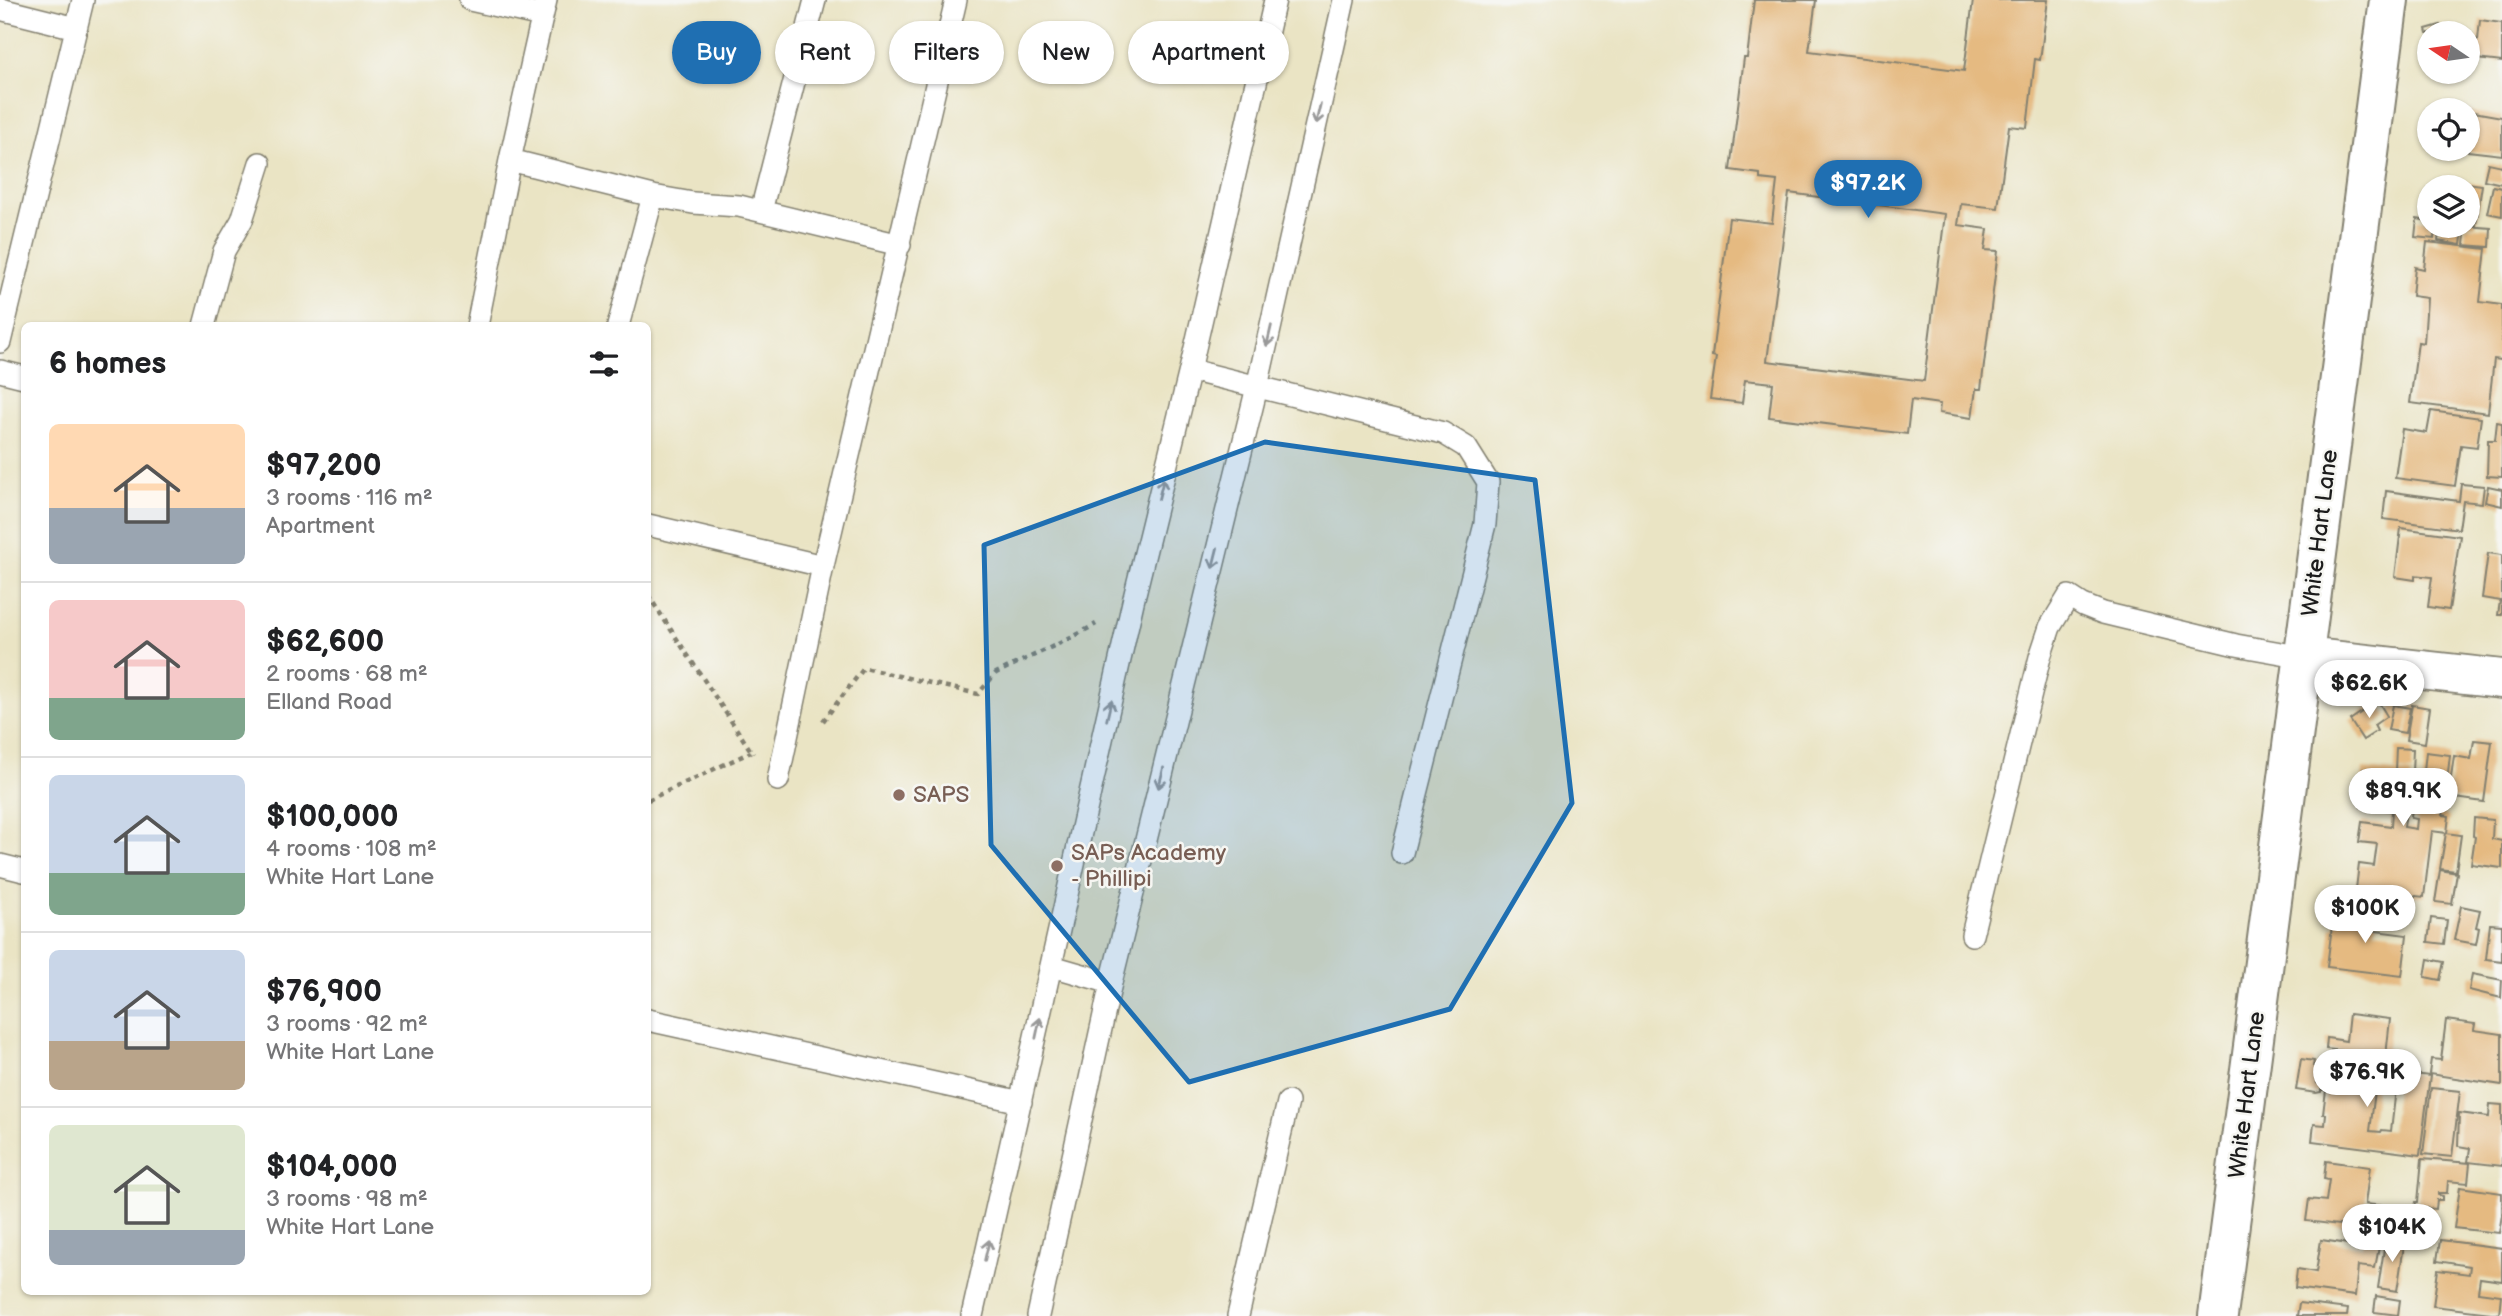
<!DOCTYPE html>
<html lang="en">
<head>
<meta charset="utf-8">
<style>
  :root { --surface:#fff; --page:#f6f6f6; --text:#202124; --muted:#757577; --line:#e0e0e0; --accent:#1f6fb2 }
  body { margin:0; font-family:"Balsamiq Sans",sans-serif; background:var(--page); color:var(--text); height:100vh; display:flex; flex-direction:column; font-size:26px; white-space:nowrap }
  * { box-sizing:border-box; margin:0 }
  p { font-size:23px; color:var(--muted) }
  .icon { flex:none; width:38px; height:38px; fill:none; stroke:currentColor; stroke-width:2; stroke-linecap:round; stroke-linejoin:round }
  .map { position:relative; flex:1; overflow:hidden }
  .sheet { position:absolute; left:21px; top:322px; width:630px; height:973px; display:flex; flex-direction:column; background:var(--surface); border-radius:10px; box-shadow:0 2px 5px #0004 }
  .sheet>* { flex:none }
  .guide { position:absolute; left:672px; top:21px; width:665px; height:63px; display:flex; gap:14px }
  .needle { width:46px; rotate:283deg }
  .controls { position:absolute; left:2417px; top:21px; display:grid; gap:14px }
  .controls a { display:grid; place-items:center; width:63px; height:63px; border-radius:50%; background:var(--surface); box-shadow:0 2px 5px #0004; font-size:35px }
  .price { position:absolute; translate:-50% -60px; padding:0 16px; border-radius:24px; background:#fff; color:#222; font-size:23px; line-height:46px; filter:drop-shadow(0 2px 4px #0008) }
  .price::after { content:''; position:absolute; left:50%; top:42px; width:21px; height:16px; margin-left:-10px; background:inherit; clip-path:polygon(0 0,100% 0,50% 100%) }
  .price.on { background:var(--accent); color:#fff }
  ul { padding:0; list-style:none }
  li { display:flex; align-items:center; gap:21px; height:175px; padding:0 28px }
  li+li { border-top:2px solid var(--line) }
  li span { display:grid; place-items:center; flex:none; width:196px; height:140px; border-radius:10px; color:#555 }
  li>.icon { margin-inline-start:auto }
  span .icon { width:84px; height:84px; fill:#fffc; stroke-width:1 }
  li b { font-size:30px }
  h2 { display:flex; justify-content:space-between; align-items:center; height:84px; padding:0 28px; font-size:30px }
  .tag { padding:0 24px; border-radius:32px; background:var(--surface); box-shadow:0 2px 5px #0004; font-size:24px; line-height:63px }
  .tag.on { background:var(--accent); color:#fff }
  .map>svg:first-child { display:block }
  .building { fill:#e5ba81; fill-rule:evenodd }
  .lines { fill:none; stroke-linecap:round; stroke-linejoin:round }
  .lane-casing { stroke:#838070; stroke-width:24 }
  .street-casing { stroke:#838070; stroke-width:42 }
  .path { stroke:#838070; stroke-width:4.5; stroke-dasharray:5 5; stroke-linecap:butt }
  .lane { stroke:#fff; stroke-width:21 }
  .street { stroke:#fff; stroke-width:38 }
  .oneway { stroke:#999 }
  .marked { fill:#1f6fb2; fill-opacity:0.2; stroke:#1f6fb2; stroke-width:5; stroke-linejoin:round }
  .education-dot { fill:#8d6e63; stroke:#f6f6f2; stroke-width:2.5 }
  .labels { text-anchor:middle; dominant-baseline:central; stroke-width:5; stroke-linejoin:round; paint-order:stroke }
  .street-label { font-size:23px; fill:#1c1c1c; stroke:#f6f6f2 }
  .education-label { font-size:23px; fill:#785e54; stroke:#f6f6f2; text-anchor:start }
</style>
</head>
<body>
<div class="map">
<svg width="2502" height="1316" viewBox="0 0 2502 1316">
  <rect width="100%" height="100%" fill="#f6f6f2"/>
  <filter id="ink" filterUnits="userSpaceOnUse"><feTurbulence type="fractalNoise" baseFrequency=".0143" numOctaves="2"/><feDisplacementMap in="SourceGraphic" scale="14" xChannelSelector="R" yChannelSelector="G"/><feConvolveMatrix kernelMatrix="1 2 1 2 8 2 1 2 1" color-interpolation-filters="sRGB"/></filter>
  <filter id="wash" filterUnits="userSpaceOnUse"><feTurbulence type="fractalNoise" baseFrequency=".00686" numOctaves="4" result="noise"/><feDisplacementMap in="SourceGraphic" scale="28" xChannelSelector="R" yChannelSelector="G"/><feGaussianBlur stdDeviation="1.57" result="paint"/><feColorMatrix in="noise" values="0 0 0 0 0 0 0 0 0 0 0 0 0 0 0 0 0 1.4 0 .05"/><feComposite in="paint" operator="in"/></filter>
  <g filter="url(#wash)">
    <rect width="100%" height="100%" fill="#eae4c4"/>
    <g id="blocks">
      <!-- building -->
      <path class="building" d="M1754,0H1816L1809,51L1964,71L1973,0H2048L2040,60L2035,59L2027,128L2009,126L1998,208L1961,204L1958,225L1988,229L1985,250L1998,251L1981,389H1976L1972,418L1939,413L1940,404L1911,400L1907,434L1769,417L1773,383L1745,380L1742,403L1710,399L1716,357L1712,356L1729,218L1772,223L1777,181L1760,179V174L1730,170L1744,58H1747ZM1789,193L1945,214L1924,381L1767,361Z
        M2480,20L2502,23V62L2468,58V38L2478,40Z
        M2440,25L2442,33H2427L2426,29Z
        M2468,111L2502,117V155L2468,151Z
        M2488,163L2502,166V184L2484,180Z
        M2447,180L2482,185L2476,225L2468,224V187H2446Z
        M2493,186L2502,188V216L2487,213Z
        M2417,219L2429,221V226H2435L2434,239L2415,237Z
        M2440,226L2463,228L2461,245L2438,241Z
        M2466,226L2491,228L2490,247L2464,245Z
        M2427,242L2486,249L2480,302L2502,305V360L2494,359L2488,413L2410,403L2418,342L2424,343L2427,298L2412,296L2415,267L2424,269Z
        M2431,411L2481,418L2477,447L2461,445L2455,486L2395,478L2402,429L2427,433Z
        M2497,422L2502,423V477L2487,476L2488,440H2495Z
        M2461,484L2484,486L2482,503L2463,501L2459,529L2383,519L2386,491L2459,501Z
        M2488,486L2502,489V506L2485,502Z
        M2401,528L2460,536L2449,610L2428,607L2432,577L2415,575V580L2395,577Z
        M2488,553L2502,555V615H2498L2500,601L2482,598Z
        M2378,701L2387,716L2374,725L2377,731L2363,740L2350,720Z
        M2393,705L2410,708L2405,733L2388,730Z
        M2412,705L2430,708L2425,743L2406,740Z
        M2474,740L2492,742L2484,802L2448,797L2454,756L2471,759Z
        M2396,748L2413,749L2412,772L2395,771Z
        M2426,752L2450,755L2443,815L2449,816L2447,833L2432,831L2424,897L2356,889L2359,864L2374,866L2377,844L2359,842L2362,822L2391,826L2392,811L2361,807L2363,769L2411,774L2404,827L2416,829L2417,819L2411,818L2412,807H2420Z
        M2474,818L2493,820L2492,839L2502,841V868L2471,864L2475,837L2473,836Z
        M2446,833L2461,835L2456,871L2440,869Z
        M2440,870L2457,873L2452,904L2435,902Z
        M2461,906L2480,910L2476,927L2479,928L2476,944L2454,940Z
        M2337,908L2377,913L2375,931L2407,935L2402,976L2327,967L2332,926L2335,927Z
        M2431,918L2447,920L2444,944L2428,942Z
        M2490,924L2502,925V961L2486,959Z
        M2428,959L2444,962L2440,980L2425,977Z
        M2472,974L2502,980L2501,998L2469,990Z
        M2349,1014L2390,1019L2386,1056L2326,1049L2327,1038L2346,1041Z
        M2446,1020L2475,1024L2474,1030L2502,1034V1085L2429,1074L2431,1059L2441,1060Z
        M2301,1059L2314,1061L2313,1066L2319,1067L2317,1083L2321,1084L2324,1068L2377,1075L2370,1131L2381,1132L2382,1130L2391,1131L2398,1072L2430,1076L2420,1155L2312,1141L2314,1124L2325,1125L2326,1114H2323L2326,1090H2321V1092L2316,1093L2296,1090Z
        M2431,1088L2460,1091L2452,1157L2423,1154Z
        M2490,1104L2502,1105V1166L2468,1162L2470,1148L2458,1146L2459,1113L2489,1117Z
        M2422,1159L2470,1163L2468,1183L2448,1181L2447,1193H2438V1195L2443,1196V1200H2437L2436,1209L2415,1207L2416,1202H2418Z
        M2326,1161L2370,1167L2365,1204L2393,1207L2390,1232L2382,1231L2375,1268L2358,1266L2355,1296L2295,1288L2297,1269L2316,1272L2321,1240L2362,1246L2364,1228L2306,1221L2309,1199L2326,1201L2329,1180L2324,1179Z
        M2460,1187L2502,1193V1215L2499,1233L2454,1228Z
        M2386,1236L2405,1239L2397,1291L2378,1288Z
        M2440,1240L2502,1248V1281L2480,1278L2478,1292L2501,1295L2499,1314L2433,1306L2438,1270L2469,1274L2470,1266L2437,1261Z
        M2376,1296L2400,1300L2398,1315L2374,1312Z
        M2299,1303L2348,1309L2347,1316H2297Z"/>
    </g>
  </g>
  <g filter="url(#ink)">
    <use href="#blocks" fill-opacity="0" stroke="#838070" stroke-width="2"/>
    <g class="lines">
      <!-- lane casing -->
      <g class="lane-casing">
        <path id="lane" d="M470,0L542,16
          M0,9L76,28
          M510,160L653,196L693,203L739,206L900,245
          M761,211L815,0
          M204,326L224,251L242,220L260,163
          M477,326L510,160L546,0
          M618,326L653,196
          M0,342L83,0
          M1190,370L1443,433L1466,447L1488,482L1485,524L1402,853
          M0,371L24,377
          M648,525L823,566
          M778,780L823,566L956,0
          M0,865L24,871
          M1972,935L2040,657L2050,627L2069,596L2083,605L2103,613L2236,645L2304,657
          M1052,966L1111,983
          M648,1020L1021,1102
          M972,1316L1133,602L1190,370L1275,0
          M1038,1316L1111,983L1257,387L1344,0
          M1238,1316L1288,1102"/>
      </g>
      <!-- street casing -->
      <g class="street-casing">
        <path id="street" d="M2304,657L2502,679
          M2218,1316L2389,0"/>
      </g>
      <!-- path -->
      <path class="path" d="M648,595L753,754
        M823,721L864,668L978,694L996,673L1073,637L1096,624
        M648,800L751,752"/>
      <!-- lane -->
      <use href="#lane" class="lane"/>
      <!-- street -->
      <use href="#street" class="street"/>
    </g>
    <!-- one-way arrows -->
    <defs><path id="oneway-shaft" d="M-6 0H5M1.5-3L5.5 0L1.5 3" fill="none" stroke-width="1.6" stroke-linecap="round" stroke-linejoin="round" transform="scale(1.75)"/></defs>
    <g class="oneway">
      <use href="#oneway-shaft" transform="translate(1318 114) rotate(103)"/>
      <use href="#oneway-shaft" transform="translate(1269 336) rotate(103)"/>
      <use href="#oneway-shaft" transform="translate(1161 489) rotate(-76)"/>
      <use href="#oneway-shaft" transform="translate(1215 558) rotate(104)"/>
      <use href="#oneway-shaft" transform="translate(1109 710) rotate(-77)"/>
      <use href="#oneway-shaft" transform="translate(1161 778) rotate(104)"/>
      <use href="#oneway-shaft" transform="translate(1038 1028) rotate(-78)"/>
      <use href="#oneway-shaft" transform="translate(987 1250) rotate(-77)"/>
    </g>
  </g>
  <!-- marked area -->
  <path class="marked" d="M1265,442L1535,480L1572,803L1450,1009L1189,1082L991,845L984,545Z"/>
  <!-- markers -->
  <g class="education-dot">
    <circle cx="899" cy="795" r="7"/>
    <circle cx="1057" cy="866" r="7"/>
  </g>
  <g class="labels">
    <!-- street labels -->
    <g class="street-label">
      <text transform="translate(2320 533) rotate(-83)">White Hart Lane</text>
      <text transform="translate(2247 1095) rotate(-83)">White Hart Lane</text>
    </g>
    <!-- education labels -->
    <g class="education-label">
      <text x="913" y="795">SAPS</text>
      <text x="1071" y="853">SAPs Academy<tspan x="1071" dy="26">- Phillipi</tspan></text>
    </g>
  </g>
</svg>
<div class="controls">
<a><svg class="needle" viewBox="-14 -14 28 28"><path d="M0-13l5 13h-10z" fill="#e53935"/><path d="M0 13l5-13h-10z" fill="#757577"/></svg></a>
<a><svg class="icon" aria-label="locate" viewBox="0 0 24 24"><circle cx="12" cy="12" r="6"/><path d="M12 2v4M12 18v4M2 12h4M18 12h4"/></svg></a>
<a><svg class="icon" aria-label="layers" viewBox="0 0 24 24"><path d="M12 4l9 5-9 5-9-5zM3 14l9 5 9-5"/></svg></a>
</div>
<b class="price on" style="left:1868px;top:220px">$97.2K</b>
<b class="price" style="left:2369px;top:720px">$62.6K</b>
<b class="price" style="left:2403px;top:828px">$89.9K</b>
<b class="price" style="left:2365px;top:945px">$100K</b>
<b class="price" style="left:2367px;top:1109px">$76.9K</b>
<b class="price" style="left:2392px;top:1264px">$104K</b>
<div class="guide">
<a class="tag on">Buy</a>
<a class="tag">Rent</a>
<a class="tag">Filters</a>
<a class="tag">New</a>
<a class="tag">Apartment</a>
</div>
<section class="sheet">
<h2>6 homes<svg class="icon" aria-label="filters" viewBox="0 0 24 24"><path d="M4 7h16M4 17h16"/><circle cx="9" cy="7" r="2"/><circle cx="15" cy="17" r="2"/></svg></h2>
<ul>
<li><span style="background:linear-gradient(#ffd9b3 60%,#9aa5b1 0)"><svg class="icon" aria-label="home" viewBox="0 0 24 24"><path d="M3 11l9-7 9 7M6 9v11h12V9"/></svg></span><div><b>$97,200</b><p>3 rooms · 116 m²</p><p>Apartment</p></div></li>
<li><span style="background:linear-gradient(#f6c9c9 70%,#7fa58c 0)"><svg class="icon" aria-label="home" viewBox="0 0 24 24"><path d="M3 11l9-7 9 7M6 9v11h12V9"/></svg></span><div><b>$62,600</b><p>2 rooms · 68 m²</p><p>Elland Road</p></div></li>
<li><span style="background:linear-gradient(#c9d6e8 70%,#7fa58c 0)"><svg class="icon" aria-label="home" viewBox="0 0 24 24"><path d="M3 11l9-7 9 7M6 9v11h12V9"/></svg></span><div><b>$100,000</b><p>4 rooms · 108 m²</p><p>White Hart Lane</p></div></li>
<li><span style="background:linear-gradient(#c9d6e8 65%,#b9a48a 0)"><svg class="icon" aria-label="home" viewBox="0 0 24 24"><path d="M3 11l9-7 9 7M6 9v11h12V9"/></svg></span><div><b>$76,900</b><p>3 rooms · 92 m²</p><p>White Hart Lane</p></div></li>
<li><span style="background:linear-gradient(#dfe7d0 75%,#9aa5b1 0)"><svg class="icon" aria-label="home" viewBox="0 0 24 24"><path d="M3 11l9-7 9 7M6 9v11h12V9"/></svg></span><div><b>$104,000</b><p>3 rooms · 98 m²</p><p>White Hart Lane</p></div></li>
</ul>
</section>
</div>
</body>
</html>
